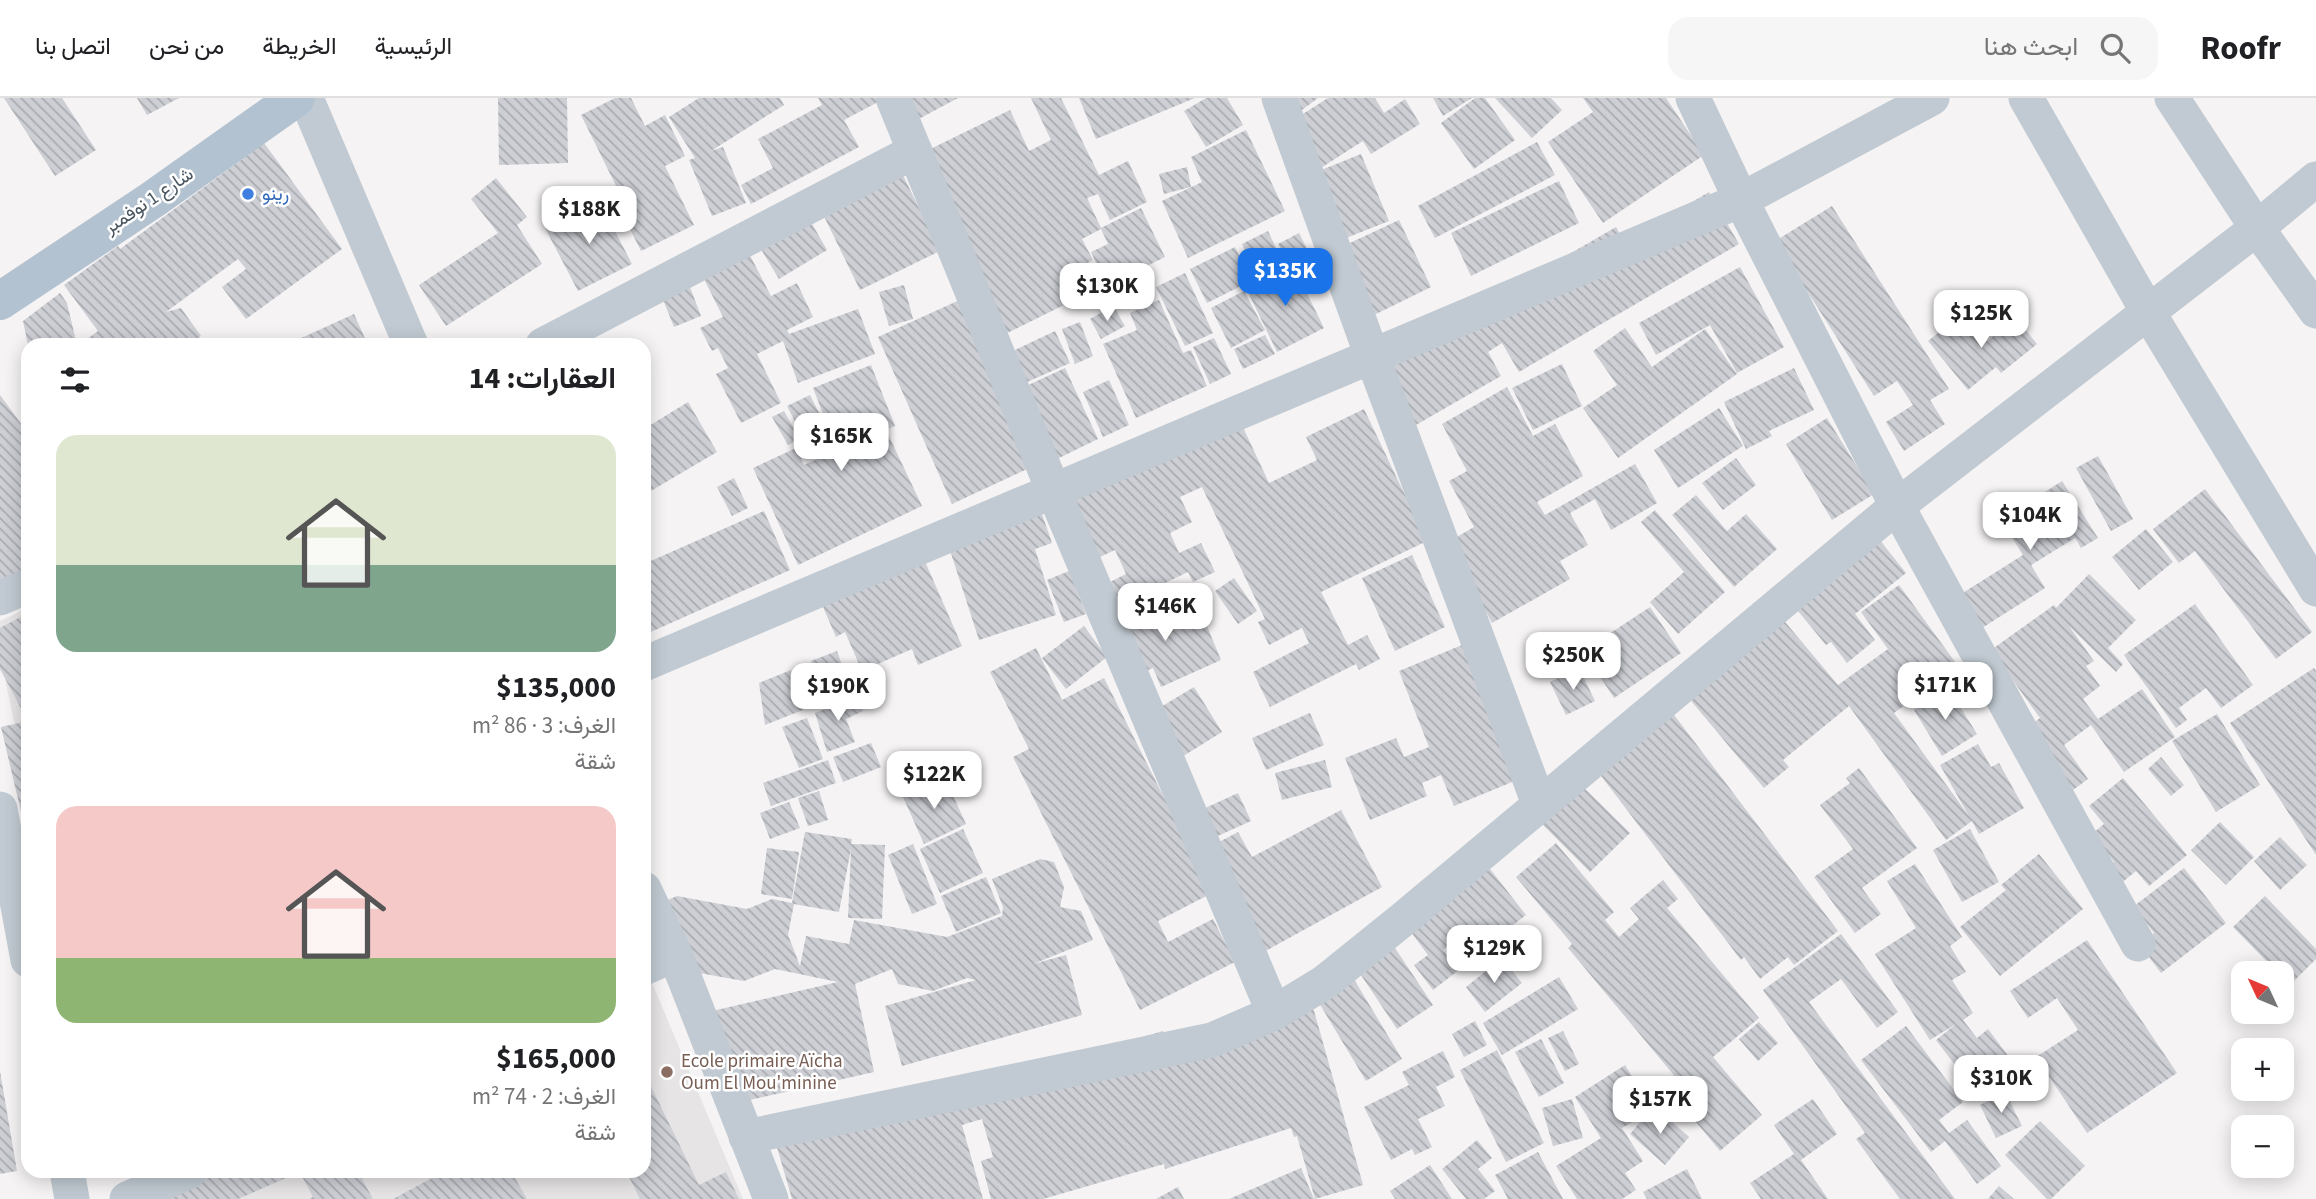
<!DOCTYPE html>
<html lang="ar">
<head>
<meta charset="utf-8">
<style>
  :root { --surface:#fff; --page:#f6f6f6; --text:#202124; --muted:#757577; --line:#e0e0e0; --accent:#1a73e8 }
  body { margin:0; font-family:"Source Sans 3",Vazirmatn,sans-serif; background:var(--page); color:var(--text); direction:rtl; height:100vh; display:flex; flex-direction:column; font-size:26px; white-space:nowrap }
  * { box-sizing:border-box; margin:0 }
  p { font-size:23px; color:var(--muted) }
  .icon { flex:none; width:38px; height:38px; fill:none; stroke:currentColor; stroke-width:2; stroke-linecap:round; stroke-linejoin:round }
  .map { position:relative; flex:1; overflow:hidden; direction:ltr }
  .drawer { position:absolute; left:21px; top:240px; width:630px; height:840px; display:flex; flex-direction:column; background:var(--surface); border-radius:21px; box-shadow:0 4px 18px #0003; direction:rtl }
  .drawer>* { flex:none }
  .needle { width:46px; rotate:314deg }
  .tools { position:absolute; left:2231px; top:863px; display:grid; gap:14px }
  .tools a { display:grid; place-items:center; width:63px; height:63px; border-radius:14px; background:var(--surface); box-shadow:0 4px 18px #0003; font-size:35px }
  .price { position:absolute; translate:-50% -60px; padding:0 16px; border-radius:14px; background:#fff; color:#222; font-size:23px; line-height:46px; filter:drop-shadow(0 2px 4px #0008) }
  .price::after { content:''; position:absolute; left:50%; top:42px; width:21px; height:16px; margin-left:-10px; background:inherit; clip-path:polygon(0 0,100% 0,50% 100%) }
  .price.active { background:var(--accent); color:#fff }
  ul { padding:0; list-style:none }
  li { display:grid; align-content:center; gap:14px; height:371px; padding:0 35px }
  li span { display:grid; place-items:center; height:217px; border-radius:21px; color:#555 }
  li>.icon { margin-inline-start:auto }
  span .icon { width:126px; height:126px; fill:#fffc; stroke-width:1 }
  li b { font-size:30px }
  h2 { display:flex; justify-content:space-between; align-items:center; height:84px; padding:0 35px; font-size:30px }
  header { display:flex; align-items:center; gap:42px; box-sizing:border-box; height:98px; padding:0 35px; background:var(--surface); border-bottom:2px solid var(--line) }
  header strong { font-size:33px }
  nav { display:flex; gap:38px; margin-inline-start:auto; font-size:24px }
  .search { width:490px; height:63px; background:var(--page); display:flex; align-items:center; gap:18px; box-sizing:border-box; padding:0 24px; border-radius:21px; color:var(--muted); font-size:26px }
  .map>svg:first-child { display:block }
  .education { fill:#e6e4e5 }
  .building { fill:url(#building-back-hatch) }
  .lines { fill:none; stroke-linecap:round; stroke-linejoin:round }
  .minor { stroke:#c1cad2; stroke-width:35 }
  .major { stroke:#b3c2d1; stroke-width:38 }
  .shop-dot { fill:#3f7fe0; stroke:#fff; stroke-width:2.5 }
  .education-dot { fill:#8d6e63; stroke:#fff; stroke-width:2.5 }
  .labels { text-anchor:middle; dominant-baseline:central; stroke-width:5; stroke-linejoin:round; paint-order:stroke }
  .shop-label { font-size:19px; fill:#366cbe; stroke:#fff; text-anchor:start }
  .street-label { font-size:19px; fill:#4a5661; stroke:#fff }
  .education-label { font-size:19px; fill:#785e54; stroke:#fff; text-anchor:start }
</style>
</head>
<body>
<header>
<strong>Roofr</strong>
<div class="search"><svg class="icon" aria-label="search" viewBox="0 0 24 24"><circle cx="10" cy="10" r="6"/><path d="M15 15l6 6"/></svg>ابحث هنا</div>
<nav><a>الرئيسية</a><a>الخريطة</a><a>من نحن</a><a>اتصل بنا</a></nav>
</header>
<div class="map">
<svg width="2316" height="1101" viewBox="0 0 2316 1101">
  <defs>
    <pattern id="building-back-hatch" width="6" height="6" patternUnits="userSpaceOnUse" patternTransform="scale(1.75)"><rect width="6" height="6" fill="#cdcfd5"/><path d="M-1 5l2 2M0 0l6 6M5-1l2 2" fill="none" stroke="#a8abb0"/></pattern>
  </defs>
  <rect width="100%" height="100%" fill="#f5f3f3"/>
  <!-- education -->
  <path class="education" d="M28,510V692L0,556V523Z
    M647,873L743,1101H124L189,1073H644V874Z"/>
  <!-- building -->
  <path class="building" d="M4,0H62L96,52L55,78Z
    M137,0H179L147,17Z
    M498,0H567L568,65L499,67Z
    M615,0H631L645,28L665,17L685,58L665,68L694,127L641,153L618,107L624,104L581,17Z
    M699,0H780L784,7L711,53L723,49L746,105L712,118L689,62L695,60L669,19Z
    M818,0H875L878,4L844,22L859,49L751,106L741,87L773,70L758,41L822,7Z
    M903,0H958L915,23Z
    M1031,0H1061L1099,77L1128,63L1147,104L1110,122L1098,96L1087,100L1101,130L1141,110L1165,159L1107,188L1091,154L1108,146L1101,131L1082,141L1093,162L1060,178L1072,203L997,240L914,59L1010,12L1029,53L1051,42Z
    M1079,0H1195L1096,41Z
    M1206,0H1227L1243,27L1206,49L1184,13Z
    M1275,0H1318L1290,21Z
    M1328,0H1375L1384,15L1405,1L1420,26L1371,56L1363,43L1313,75L1284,28Z
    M1433,0H1472L1443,18Z
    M1475,0H1485L1515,42L1474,71L1441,25Z
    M1495,0H1551L1562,12L1532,40Z
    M1583,0H1666L1704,57L1603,125L1548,44L1593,14Z
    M1246,32L1285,113L1188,160L1162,103L1202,84L1191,59Z
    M1537,44L1555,77L1435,140L1418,108Z
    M264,45L342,151L246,221L222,189L246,171L238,161L166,214L181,210L201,238L189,247H79L98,233L64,187L118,148L120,151Z
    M1361,56L1389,123L1336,144L1309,77Z
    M899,69L940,153L860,192L819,108Z
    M1187,69L1191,89L1164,96L1159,76Z
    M496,80L527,119L517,127L542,166L446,228L419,187L498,135L471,101Z
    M1559,83L1579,125L1471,178L1451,135Z
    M1709,94L1739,146L1519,274L1502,245L1488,254L1501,278L1416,327L1381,265L1616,129L1624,144Z
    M599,102L632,166L578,193L545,130Z
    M1832,108L1949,291L1930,302L1945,326L1904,353L1886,324L1913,307L1897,283L1874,298L1775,143Z
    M808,119L827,152L779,181L759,148Z
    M1399,122L1431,189L1368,220L1335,152Z
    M1268,133L1284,167L1258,179L1242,146Z
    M1299,135L1308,153L1288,164L1278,146Z
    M741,140L771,198L797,185L813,219L787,232L789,236L858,211L875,256L798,285L783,243L757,256L781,305L741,325L716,276L728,270L718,250L712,253L700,230L723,219L695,163Z
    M1235,149L1251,183L1207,205L1190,171Z
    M1293,167L1324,230L1277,254L1246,190Z
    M1740,169L1784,249L1737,275L1710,227L1656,257L1639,225Z
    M1185,175L1213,235L1185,248L1156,189Z
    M685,176L701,218L674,229L657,187Z
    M904,187L913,221L889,228L879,194Z
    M1244,193L1265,232L1231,250L1211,210Z
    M60,195L67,205L77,247H28L23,223Z
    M964,200L1038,366L952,406L878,239Z
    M1159,202L1183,255L1191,252L1207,288L1136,320L1103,246L1137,232L1130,215Z
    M1113,208L1125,228L1101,241L1090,221Z
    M354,216L368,247H286Z
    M1958,219L1981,248L2016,220L2037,246L2001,275L1996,269L1968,292L1928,243Z
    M1080,224L1093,258L1075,266L1062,231Z
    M1625,230L1652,269L1705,231L1737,276L1618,360L1583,310L1617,287L1593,253Z
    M1055,233L1070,265L1025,285L1011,254Z
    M1265,237L1275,256L1243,271L1234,251Z
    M1214,240L1231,276L1210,286L1193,249Z
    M1562,266L1582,308L1533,332L1512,290Z
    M871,267L895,328L886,332L922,408L798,467L753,370L796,350L804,367L837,352L813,290Z
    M1065,270L1098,341L1057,361L1024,289Z
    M1794,270L1814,312L1769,333L1772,338L1746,351L1724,304Z
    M1109,282L1129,327L1103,339L1083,294Z
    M1507,289L1533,338L1555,326L1583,378L1537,404L1545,417L1635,366L1657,405L1611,432L1595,401L1570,415L1588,447L1560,463L1570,481L1492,525L1448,444L1474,429L1449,383L1467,373L1442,326Z
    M0,297L28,335V471L0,491Z
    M810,297L832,341L810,352L787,308Z
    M688,304L717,354L644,397V331Z
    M1234,310L1269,385L1317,362L1306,339L1364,311L1427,443L1321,494L1348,547L1367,537L1380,561L1359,572L1356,566L1270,609L1253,574L1309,545L1302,530L1269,547L1258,524L1265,521L1202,389L1180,399L1192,424L1170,435L1179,455L1201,445L1215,474L1193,484L1188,474L1111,511L1100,489L1126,476L1115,452L1087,465L1055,397Z
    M1719,310L1743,348L1678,390L1654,352Z
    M784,313L800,341L788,347L772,319Z
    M1827,320L1874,396L1832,422L1786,346Z
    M2098,358L2133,421L2111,433L2076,370Z
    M1736,360L1756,387L1723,412L1702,385Z
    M734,380L748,410L732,418L717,389Z
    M2062,383L2098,440L2081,450L2075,440L2031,467L2045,490L1982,530L1961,496L2023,457L2001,422Z
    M2205,391L2312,534L2276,561L2195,453L2179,465L2153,431Z
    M1696,397L1727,433L1746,416L1777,451L1734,489L1672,417Z
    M1655,412L1725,494L1678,536L1650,504L1684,474L1641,424Z
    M764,413L790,472L644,537V466Z
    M1041,413L1052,445L1035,451L1056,517L979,542L947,443Z
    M1871,431L1906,475L1855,516L1875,542L1847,565L1831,544L1826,547L1788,501Z
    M2146,431L2173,464L2139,492L2112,459Z
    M920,452L962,548L918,567L912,551L862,573L845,534L836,539L817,495Z
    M1412,457L1445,529L1395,553L1362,480Z
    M1069,473L1086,516L1064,524L1047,482Z
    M2089,476L2136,522L2108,550L2123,566L2116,574L2069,528L2094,563L2086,568L2100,588L2083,601L2098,621L2142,591L2175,639L2124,674L2091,627L2064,647L2088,681L2069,695L2024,632L2040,620L1991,552L2054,507L2056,510Z
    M1234,480L1257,513L1238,526L1215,493Z
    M1899,487L1958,568L1894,615L1969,718L1940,667L1978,646L1991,669L1999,665L2024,710L1979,736L1972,723L1946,742L1849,608L1783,662L1789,669L1764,690L1682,592L1776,513L1838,587L1888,551L1861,514Z
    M1160,504L1168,522L1199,509L1221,562L1161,589L1153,570L1132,579L1109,526Z
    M2195,506L2253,587L2221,610L2206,590L2179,610L2187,622L2176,630L2124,557Z
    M1650,509L1681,555L1614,600L1583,553Z
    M28,515V611L23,614L0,571V530Z
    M1084,528L1107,559L1066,591L1042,560Z
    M1462,547L1517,682L1454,708L1441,677L1422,685L1427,698L1370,722L1345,660L1396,640L1404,659L1429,649L1399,573Z
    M1036,550L1062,602L1104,580L1212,795L1158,823L1168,844L1213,821L1235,864L1140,912L1013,659L1029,651L990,574Z
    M837,553L852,595L826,605L811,563Z
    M1579,570L1595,603L1566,617L1550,584Z
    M2314,570L2316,573V757L2230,625Z
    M791,572L797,592L812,587L818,606L765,627L759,585Z
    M1194,589L1222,634L1177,662L1149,616Z
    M1949,591L1977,636L1942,658L1914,612Z
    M857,598L863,613L846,621L855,644L827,654L815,615Z
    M1665,605L1838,833L1794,867L1788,859L1760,881L1744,859L1741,862L1589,662Z
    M1310,615L1324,647L1266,672L1252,640Z
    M2217,616L2260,687L2216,714L2172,643Z
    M807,620L823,661L799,670L782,629Z
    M28,623V739H27L1,629Z
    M871,645L881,669L843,684L833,659Z
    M2161,659L2184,687L2171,698L2148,671Z
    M828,662L836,685L771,708L763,685Z
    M1325,662L1332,689L1282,702L1275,675Z
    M1859,670L1917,750L1862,790L1881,816L1855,835L1814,779L1853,751L1820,707L1850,685L1846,680Z
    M1571,677L1630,735L1590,774L1532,716Z
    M945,680L966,726L924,746L903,699Z
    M2123,680L2187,757L2149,788L2136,773L2113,792L2099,776L2114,764L2092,736L2104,726L2089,708Z
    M819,693L828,722L808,728L798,700Z
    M1238,695L1251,723L1202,745L1190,717Z
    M789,704L800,730L770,741L760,715Z
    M1341,712L1382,789L1260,856L1204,752L1238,734L1252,759Z
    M2220,724L2254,759L2226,787L2191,752Z
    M963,731L983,775L940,795L920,751Z
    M1970,731L1999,784L1962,804L1933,752Z
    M805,734L852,741L851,746L885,747L882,821L848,820L851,751L839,814L794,806L788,837L800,868L806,838L849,846L854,822L947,839L1002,818L1003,809L992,781L1040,761L1054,764L1064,789L1060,809L1081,813L1093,842L1033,866L1066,857L1082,917L902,968L885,908L976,882L967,880L933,893L898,886L892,871L855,886L874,974L728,1007L708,914L838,884L775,871L744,883L688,873L661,805L677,798L747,811L772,801L792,805Z
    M2280,739L2307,767L2280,792L2254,763Z
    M1556,745L1614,814L1605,822L1619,839L1639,821L1630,810L1663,782L1678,801L1667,810L1759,920L1713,959L1762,1017L1720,1053L1677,1001L1687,993L1568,850L1572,846L1516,779Z
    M913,746L937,806L912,816L888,757Z
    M767,750L799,754L792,801L761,796Z
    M1476,753L1526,817L1500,837L1503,840L1469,866L1453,844L1443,852L1459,872L1433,892L1414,867L1428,857L1396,814Z
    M2039,756L2083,811L2000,878L1960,829L2006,792L2001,787Z
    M1915,766L1962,839L1950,848L1966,874L1952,882L1973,915L1963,922L1977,940L1988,931L2015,967L1977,996L1936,942L1956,926L1930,942L1875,856L1916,830L1887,783Z
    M2184,770L2226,825L2161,875L2139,846L2154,835L2134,808Z
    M986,779L1001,815L956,834L941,798Z
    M2265,798L2316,851V861L2290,887L2282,879V875H2278L2233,829Z
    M1381,829L1433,907L1397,931L1345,853Z
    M1841,836L1898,914L1877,930L1841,881L1809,904L1955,1101H1900L1856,1041L1865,1035L1763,892Z
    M2087,842L2177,975L2087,1035L2036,959L2078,932L2057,900L2028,920L2010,893Z
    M1502,860L1522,885L1485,914L1466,889Z
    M1343,863L1402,961L1366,983L1307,885Z
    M1559,879L1578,911L1502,957L1483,925Z
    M1309,895L1363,1087L1315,1101L1297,1038L1294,1039L1291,1030L1165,1071L1164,1066L1043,1101H991L981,1063L993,1059L982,1021L962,1027L983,1101H792L776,1046L1163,933L1169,954Z
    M1475,923L1487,947L1464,959L1452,936Z
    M1759,924L1778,945L1758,963L1739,941Z
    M1906,928L1963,1004L1939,1022L1949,1035L1967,1022L2001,1068L1977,1086L1945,1043L1931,1054L1861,962Z
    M1563,933L1579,966L1565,973L1548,940Z
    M1541,941L1564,985L1539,999L1515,954Z
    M1497,952L1544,1045L1506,1064L1460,972Z
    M1443,953L1455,979L1436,989L1445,1008L1418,1021L1432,1049L1415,1057L1412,1051L1391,1062L1364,1009L1409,987L1402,974Z
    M1625,967L1641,993L1623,1005L1634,1023L1622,1030L1643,1063L1625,1075L1636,1092L1622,1101H1577L1556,1068L1601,1040L1575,999Z
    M0,973L17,1073L0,1076Z
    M644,974L699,1087L726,1074L739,1101H640L626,1073H644Z
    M2005,994L2022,1028L1996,1040L1980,1007Z
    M1572,1001L1583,1040L1553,1048L1542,1010Z
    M1813,1001L1837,1036L1801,1062L1828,1101H1761L1750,1085L1794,1056L1774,1027Z
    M1654,1008L1689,1039L1665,1067L1630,1036Z
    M2040,1023L2085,1068L2051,1101H2047L2005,1057Z
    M1477,1042L1492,1060L1478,1071L1495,1093L1484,1101H1466L1442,1071Z
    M1538,1054L1563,1101H1508L1495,1077Z
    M1430,1067L1452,1101H1395L1390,1093Z
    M1301,1070L1314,1101H1229Z
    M1687,1071L1702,1101H1647L1643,1094Z
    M201,1073H283L286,1080L238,1101H154Z
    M299,1073H379L362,1081L373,1101H309L313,1099Z
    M445,1073H511L527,1101H393Z
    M1999,1088L2014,1101H1988Z
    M1178,1089L1184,1101H1156Z"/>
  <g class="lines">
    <!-- minor -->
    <path class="minor" d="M306,0L411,247
      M893,0L1054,394L1274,915
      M1279,0L1372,258L1539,706
      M1693,0L1741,102L1897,408L2138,846
      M2026,0L2148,214L2316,491
      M2172,0L2257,130L2316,213
      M543,247L915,53
      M0,500L28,488
      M644,566L1741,102L1932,0
      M0,711L28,862
      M644,791L675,856L771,1101
      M644,870L675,856
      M746,1039L1212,942L1274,915L1325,884L1402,822L1897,408L2257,130L2316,81
      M67,1073L72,1101
      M127,1101L190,1073"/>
    <!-- major -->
    <path class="major" d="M0,203L152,102L296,0"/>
  </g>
  <!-- markers -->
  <circle class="shop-dot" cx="248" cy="96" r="7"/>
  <circle class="education-dot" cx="667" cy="974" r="7"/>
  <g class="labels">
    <!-- shop labels -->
    <g class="shop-label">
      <text x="262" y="96">رينو</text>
    </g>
    <!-- street labels -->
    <g class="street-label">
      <text transform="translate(149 103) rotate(-34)">شارع 1 نوفمبر</text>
    </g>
    <!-- education labels -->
    <g class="education-label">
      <text x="681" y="963">Ecole primaire Aïcha<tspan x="681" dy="22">Oum El Mou'minine</tspan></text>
    </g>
  </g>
</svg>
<div class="tools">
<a><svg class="needle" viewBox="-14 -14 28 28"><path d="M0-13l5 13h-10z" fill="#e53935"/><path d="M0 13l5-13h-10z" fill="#757577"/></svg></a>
<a>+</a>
<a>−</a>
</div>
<b class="price" style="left:589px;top:148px">$188K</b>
<b class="price active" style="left:1285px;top:210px">$135K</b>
<b class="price" style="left:1107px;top:225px">$130K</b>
<b class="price" style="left:1981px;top:252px">$125K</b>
<b class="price" style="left:841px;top:375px">$165K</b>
<b class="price" style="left:2030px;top:454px">$104K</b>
<b class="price" style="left:1165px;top:545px">$146K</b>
<b class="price" style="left:1573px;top:594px">$250K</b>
<b class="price" style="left:1945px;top:624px">$171K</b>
<b class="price" style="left:838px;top:625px">$190K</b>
<b class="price" style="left:934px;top:713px">$122K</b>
<b class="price" style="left:1494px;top:887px">$129K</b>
<b class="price" style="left:2001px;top:1017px">$310K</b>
<b class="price" style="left:1660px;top:1038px">$157K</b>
<section class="drawer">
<h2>العقارات: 14<svg class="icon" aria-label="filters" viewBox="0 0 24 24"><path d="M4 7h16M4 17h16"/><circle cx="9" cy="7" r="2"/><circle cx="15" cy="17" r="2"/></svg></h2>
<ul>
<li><span style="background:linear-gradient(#dfe7d0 60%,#7fa58c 0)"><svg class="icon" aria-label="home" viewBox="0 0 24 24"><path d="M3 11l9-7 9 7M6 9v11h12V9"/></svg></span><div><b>$135,000</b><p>الغرف: 3 · 86 m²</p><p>شقة</p></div></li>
<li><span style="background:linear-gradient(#f6c9c9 70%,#8fb573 0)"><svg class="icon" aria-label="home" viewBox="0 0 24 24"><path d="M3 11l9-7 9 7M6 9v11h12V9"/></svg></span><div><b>$165,000</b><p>الغرف: 2 · 74 m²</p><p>شقة</p></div></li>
</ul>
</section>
</div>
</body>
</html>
